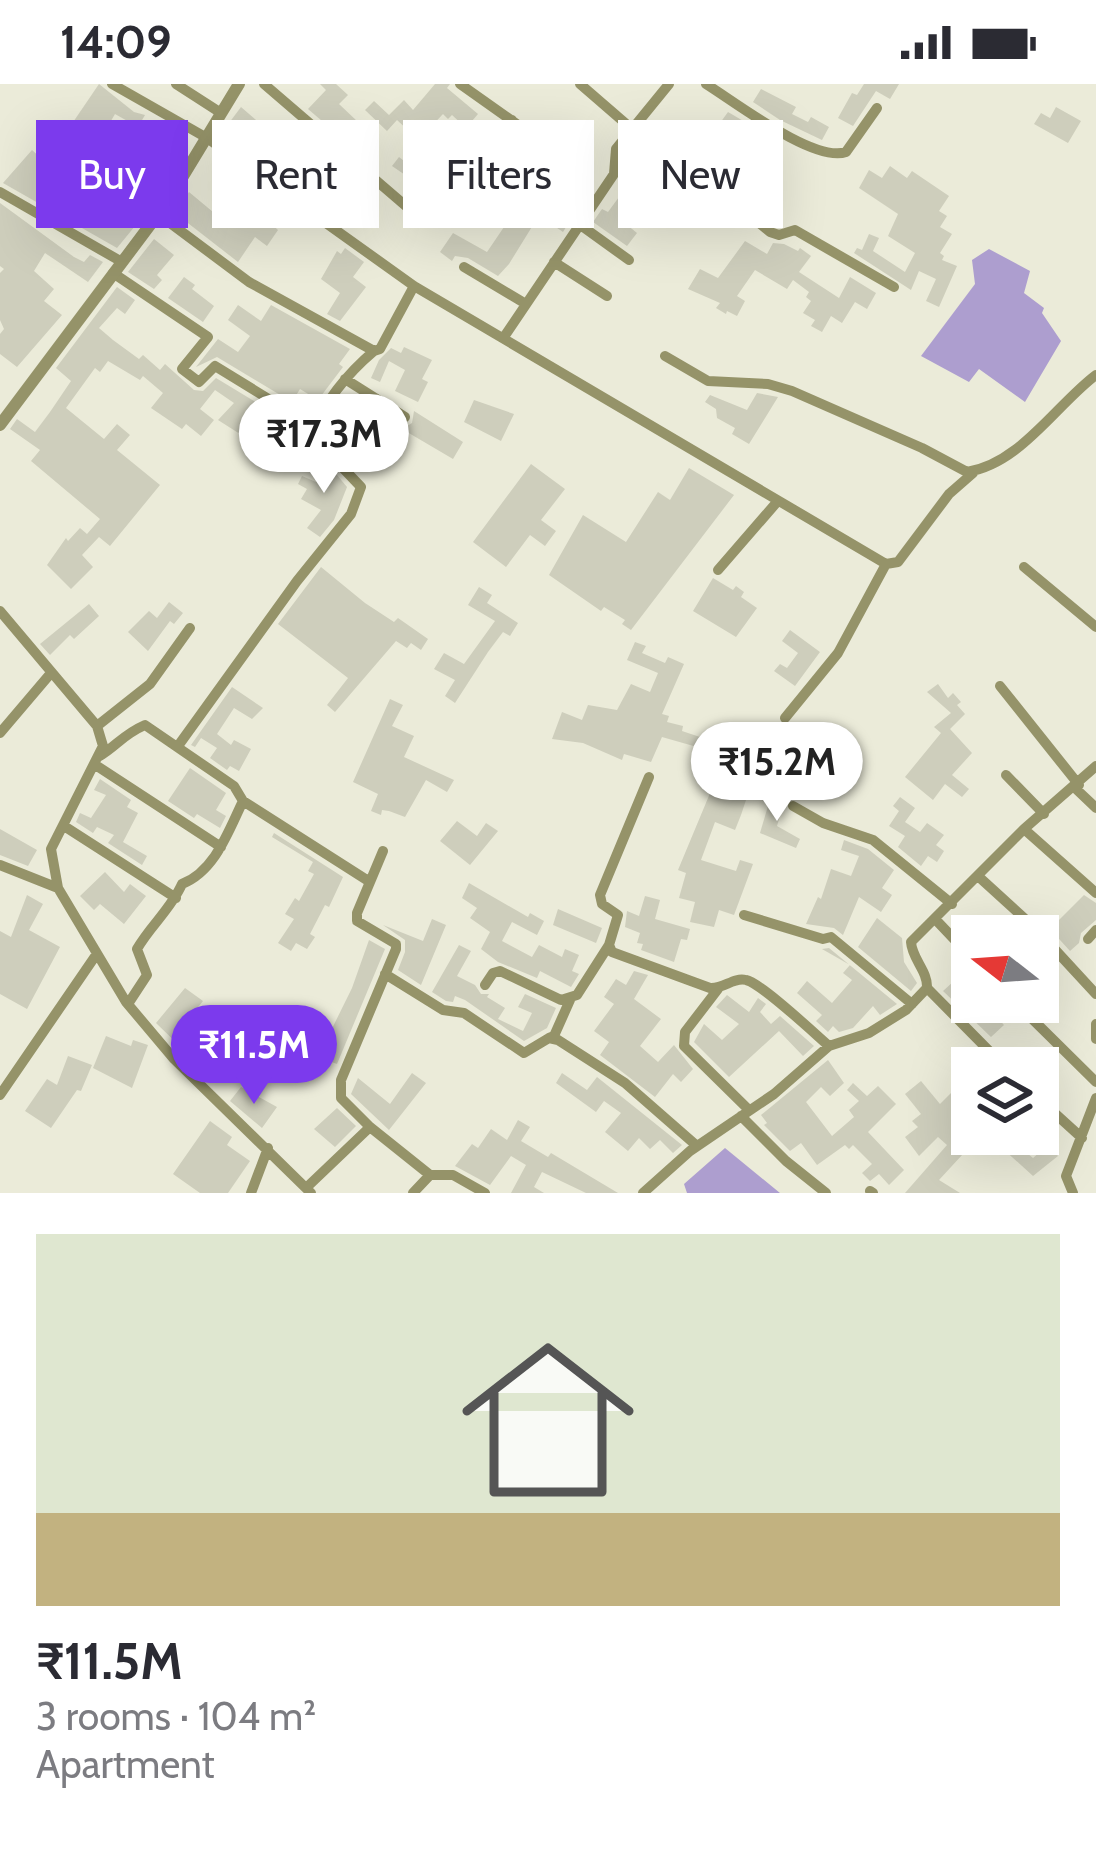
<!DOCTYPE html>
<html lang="en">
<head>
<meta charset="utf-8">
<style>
  :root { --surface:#fff; --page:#f7f7f7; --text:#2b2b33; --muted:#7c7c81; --line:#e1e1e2; --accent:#7c3aed }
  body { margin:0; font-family:Cabin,sans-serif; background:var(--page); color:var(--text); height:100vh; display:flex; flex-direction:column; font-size:45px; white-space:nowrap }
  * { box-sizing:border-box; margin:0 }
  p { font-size:39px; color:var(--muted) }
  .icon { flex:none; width:66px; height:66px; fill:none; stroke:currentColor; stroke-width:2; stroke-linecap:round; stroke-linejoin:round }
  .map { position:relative; height:1109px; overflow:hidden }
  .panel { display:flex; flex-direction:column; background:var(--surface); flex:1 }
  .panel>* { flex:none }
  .guide { position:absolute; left:36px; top:36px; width:1026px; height:108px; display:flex; gap:24px }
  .needle { width:78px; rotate:287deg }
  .fabs { position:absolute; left:951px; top:831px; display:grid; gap:24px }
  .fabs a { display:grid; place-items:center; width:108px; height:108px; border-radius:0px; background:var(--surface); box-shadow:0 12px 48px #0002; font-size:60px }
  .price { position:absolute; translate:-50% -102px; padding:0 27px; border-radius:42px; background:#fff; color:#222; font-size:39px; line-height:78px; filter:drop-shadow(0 3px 6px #0008) }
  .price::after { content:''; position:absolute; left:50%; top:72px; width:36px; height:27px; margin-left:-18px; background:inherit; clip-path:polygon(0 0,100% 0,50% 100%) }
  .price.active { background:var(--accent); color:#fff }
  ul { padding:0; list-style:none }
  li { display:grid; align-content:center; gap:24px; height:636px; padding:0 36px }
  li+li { border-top:3px solid var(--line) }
  li span { display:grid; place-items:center; height:372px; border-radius:0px; color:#555 }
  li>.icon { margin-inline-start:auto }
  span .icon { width:216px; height:216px; fill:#fffc; stroke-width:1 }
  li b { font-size:51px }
  .tag { padding:0 42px; border-radius:0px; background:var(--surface); box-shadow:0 12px 48px #0002; font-size:42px; line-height:108px }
  .tag.active { background:var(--accent); color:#fff }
  .status { display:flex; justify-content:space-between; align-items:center; height:84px; padding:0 60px; background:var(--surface); direction:ltr }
  .status svg { height:33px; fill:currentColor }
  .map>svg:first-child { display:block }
  .water { fill:#ad9ecf }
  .building { fill:#cecebc }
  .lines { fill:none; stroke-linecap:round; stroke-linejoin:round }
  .minor { stroke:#959369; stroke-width:10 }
  .tertiary { stroke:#959369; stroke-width:12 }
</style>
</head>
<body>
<div class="status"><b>14:09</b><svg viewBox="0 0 49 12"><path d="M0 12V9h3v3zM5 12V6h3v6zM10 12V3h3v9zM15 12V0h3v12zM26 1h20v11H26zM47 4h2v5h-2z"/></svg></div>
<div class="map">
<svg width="1096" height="1109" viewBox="0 0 1096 1109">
  <rect width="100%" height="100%" fill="#ebebd9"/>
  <!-- water -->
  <path class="water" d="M989,165L1030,187L1024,209L1044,224L1042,229L1061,257L1025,318L979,285L969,298L921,272L975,200L972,176Z
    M725,1064L780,1109H687L684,1100Z"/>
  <!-- building -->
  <path class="building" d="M99,0L134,28L145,31L138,43L115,30L101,54L121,65L103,98L119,112L122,109L136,122L140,118L149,125L117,164L3,99L32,66L54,86L61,78L85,96L95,69L65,50Z
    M320,0H336L348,11L339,20L358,38L349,46L344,41L336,49L308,25L326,6Z
    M435,0H450L447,4L478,30L466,44L452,31L448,35L443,30L428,46L420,39L411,49L397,36L387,47L365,26L374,17L389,31L404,16L413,26Z
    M864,0H899L890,15L876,7L853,42L838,34L852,9L857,11Z
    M761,5L796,23L792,30L808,38L811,33L829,43L822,56L780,36L753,18Z
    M241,23L263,42L238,64L220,51Z
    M1056,23L1081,37L1068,59L1034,40L1041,29L1050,34Z
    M728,28L757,45L752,54L743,48L732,60L747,72L751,68L782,94L770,111L760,104L748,117L699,76L728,45L720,39Z
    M513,50L572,96L578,88L588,96L586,100L591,103L563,148L544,135L565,116L561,113L564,106L505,60Z
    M645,56L664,72L649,93L659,101L645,118L638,112L621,136L637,149L627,162L593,138L602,125L608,128L641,83L625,69L635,58L641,62Z
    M416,62L445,84L439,93L447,100L436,112L392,82L399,73L404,77Z
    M338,77L376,110L366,123L326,91Z
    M890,82L907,94L912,87L949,112L939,127L947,132L940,143L952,150L940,169L944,172L942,176L957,182L939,223L926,217L936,195L919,187L911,206L854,169L857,164L862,166L869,150L879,154L873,167L905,188L915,169L888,152L898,130L859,104L869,86L882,94Z
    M509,92L524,101L513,117L538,133L509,180L498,192L468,174L455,172L452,177L440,168L453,149L487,168L504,143L474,124L463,138L448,127L474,97L491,109L494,103L500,107Z
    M189,108L225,138L235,125L245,133L253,123L278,146L267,162L255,153L238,178L175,129Z
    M0,119L74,173L84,178L90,171L103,178L88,198L45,169L34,187L54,205L44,217L62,231L17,283L0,270V250L4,245L0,236V189L4,185L0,182Z
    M154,155L174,171L157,191L162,196L154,205L128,188Z
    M745,157L767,170L773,159L784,160L798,167L800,164L811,172L799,188L839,214L850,193L876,209L867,225L855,218L842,239L831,232L822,248L811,242L815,236L803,229L811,217L806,213L809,208L793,196L787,205L755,186L737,212L745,217L737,232L727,227L726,230L716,224L720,219L688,205L700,185L718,194Z
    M345,164L364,178L353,193L366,203L340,237L327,230L340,209L321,195L337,167L341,170Z
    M184,193L195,201L192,205L214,222L203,238L168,214Z
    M117,203L135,216L125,230L117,224L99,244L113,256L139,275L143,271L160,286L165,280L194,306L203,307L216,294L290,339L280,355L261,342L251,357L218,336L234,319L215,306L200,325L214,336L201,352L186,340L182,345L151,324L163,309L143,292L140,296L108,277L100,288L95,284L66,324L104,355L117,340L130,351L117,366L160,401L110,462L99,453L82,471L93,483L71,505L47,481L66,454L68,457L80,444L87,450L100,435L31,377L40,366L10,345L17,335L35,348L50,328L71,297L56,284Z
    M238,221L261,237L271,221L350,265L339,280L343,283L318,316L300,305L292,318L217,273L196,283L218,255L238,268L250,252L228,236Z
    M404,263L432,276L422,295L428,298L418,318L395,307L405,286L389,277L380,298L371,294L379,276L391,264L401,269Z
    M757,309L778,313L749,360L732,350L735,344L717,334L716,325L705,318L710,311L747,326Z
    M474,316L514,330L501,357L464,338Z
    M414,327L463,358L453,375L402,345L412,339Z
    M326,369L334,373L332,385L347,403L334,436L320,453L307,444L321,426L301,415L307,405L298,400L302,392L316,398L325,383L320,379Z
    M531,380L565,405L541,436L556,447L545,462L530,451L506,483L473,458Z
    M689,384L734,411L631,546L622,540L625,536L604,523L601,527L549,491L583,431L626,458L658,408L670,416Z
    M321,483L365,519L394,538L398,534L428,555L421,566L411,559L407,564L396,557L335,628L327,621L348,594L278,540Z
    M713,494L733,506L736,502L744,508L741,513L757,524L736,553L693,527Z
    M479,503L492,511L487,519L518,539L510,552L503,548L488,568L455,619L445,612L455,596L434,585L444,569L464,580L495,537L468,521Z
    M169,518L183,529L174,540L170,537L148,567L128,548L149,527L157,534Z
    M89,520L99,532L74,555L70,551L50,571L40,560Z
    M790,546L820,568L795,602L774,587L780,580L787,584L798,569L782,557Z
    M635,558L646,562L642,569L665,579L668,573L684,580L662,630L669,632L667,638L683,642L682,647L700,653L697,663L662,653L651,678L624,670L622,676L583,659L552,655L562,628L582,636L588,621L617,626L631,600L650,608L658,589L627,576Z
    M938,600L948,614L953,609L961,618L957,621L965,630L950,645L972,669L952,691L969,705L962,713L945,700L933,716L905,693L941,649L934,643L951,629L927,608Z
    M232,603L263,624L252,635L234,624L217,650L231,661L234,656L251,665L239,687L230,682L227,686L210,674L217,664L201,654L195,663L191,661Z
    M390,615L403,621L392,642L414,652L404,673L454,696L447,708L426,696L405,733L389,727L382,726L381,731L371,727L378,710L353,698Z
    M190,684L226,709L216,726L226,732L220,744L197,730L194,734L168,717Z
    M100,695L131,716L127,723L138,729L123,758L147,772L142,781L108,759L114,751L97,743L93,749L76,738L80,729L91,734L106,711L94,706Z
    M729,699L750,704L741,731L735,746L715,738L701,776L736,787L740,776L753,780L734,831L719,826L714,843L690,838L695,818L679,814L686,789L678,786L713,702L726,707Z
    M771,712L784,718L777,742L800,755L796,764L760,749Z
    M900,713L915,724L905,738L920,748L927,739L944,751L936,761L944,767L937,778L928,772L921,782L898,763L905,752L889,742L899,727L893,722Z
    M457,737L477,752L486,739L498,747L470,781L440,757Z
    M0,745L37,766L28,782L0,771Z
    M274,749L343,793L329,823L325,821L310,850L315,853L307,865L296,859L291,867L278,859L294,835L285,830L295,814L299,817L314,790L308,787L313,778L272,753Z
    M844,756L868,765L894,786L882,804L892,811L881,828L859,813L843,851L834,844L806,840L818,813L821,815L831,785L851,792L859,772L841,766Z
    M105,788L124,808L130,800L146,812L124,840L100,820L94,826L80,812Z
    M469,799L528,833L530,829L544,837L537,851L512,838L502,857L532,873L539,861L562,873L565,865L579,871L572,887L579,890L571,903L540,887L537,894L498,878L481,865L490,848L470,834L477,824L462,814Z
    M27,811L43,820L29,846L60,863L27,925L0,910V847L11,853Z
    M1084,811L1096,819V836L1081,849L1079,859L1070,867L1050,845Z
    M645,812L660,816L655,835L690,845L687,856L681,855L674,878L641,866L643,860L637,859L640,849L625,843L627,827L639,832Z
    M558,825L602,844L596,859L553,841Z
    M877,834L902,854L904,878L917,899L911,907L858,863Z
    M432,835L446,841L421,901L398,886L405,868V856L383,841L423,857Z
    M369,856L385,865L337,980L318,973L352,904Z
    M459,861L471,867L457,892L475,901L481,910H489L487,913L505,924L498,935L523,947L532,929L518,923L525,910L556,924L547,944L524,957L465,916L455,912L453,918L446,917L432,908Z
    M829,864L897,920L880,931L873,922L853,944L839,948L833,942L828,948L816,937L822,931L797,909L807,897L832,919L852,896L843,889L850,881L822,865Z
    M634,887L648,891L634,915L661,935L640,962L658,978L674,961L693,985L681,998L673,990L655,1013L600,971L609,958L594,947L614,920L604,913L616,895L626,901Z
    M954,897L964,909L972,903V918H983L1004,941L991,953L943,907Z
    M185,904L203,917L187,937L202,950L192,974L156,939Z
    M727,911L749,928L758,914L766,920L760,928L771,940L780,932L814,962L803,972L779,947L729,993L694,958L704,940L722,956L739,940L716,923Z
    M106,952L131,962L133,956L148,961L132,1004L93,984Z
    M68,972L92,981L81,1007L77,1006L51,1044L25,1027L47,995L57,1001Z
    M828,976L844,999L830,1012L821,1003L806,1018L832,1052L854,1033L849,1026L859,1017L847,1006L853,999L867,1012L878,1002L896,1020L868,1048L904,1086L889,1101L879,1090L870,1097L862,1089L872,1080L853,1061L849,1065L845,1061L817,1081L801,1059L790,1067L764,1041L767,1039L761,1031Z
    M412,989L426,999L389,1046L351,1010L358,994L390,1020Z
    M562,989L587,1006L597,993L682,1061L673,1069L660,1056L650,1065L639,1054L628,1067L605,1048L621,1029L604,1017L596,1028L556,999Z
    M921,997L940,1020L957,1003L972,1020V1050H991L981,1062L975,1057L939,1096L960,1109H905L947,1061L938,1053L919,1072L905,1053L918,1043L912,1037L921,1030L905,1010Z
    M241,1003L277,1023L262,1044L230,1017Z
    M337,1024L356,1042L335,1063L314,1045Z
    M518,1036L530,1043L521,1057L548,1073L551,1069L618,1109H586L542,1088L534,1103L544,1109H511L526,1081L511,1072L490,1101L455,1082L472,1060L478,1064L491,1045L507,1056Z
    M210,1037L232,1053L227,1061L250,1077L228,1109H200L173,1090Z
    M998,1050H1004L1033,1074L1048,1061L1058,1072L1033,1092L1001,1063L998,1067L990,1062Z"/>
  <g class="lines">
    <!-- minor -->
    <path class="minor" d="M112,0L207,54L414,202L886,480
      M176,0L221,29
      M264,0L407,123
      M460,0L555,67
      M580,0L632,45
      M706,0C735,18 814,79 846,68L877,24
      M638,38L770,148L779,151L795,146L894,203
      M0,108L122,178
      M444,118L512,36
      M158,130L249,198L374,267L380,265L414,202
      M579,140L629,176
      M554,178L607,212
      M464,183L526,220
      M113,189L208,253L182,285L199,298L215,282L293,330L307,320L320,330
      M504,253L614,90L616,65L669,0
      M665,272L708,297L768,300L792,307L922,364L967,388C1020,380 1056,321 1096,291
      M345,295L405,333
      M1024,483L1096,543
      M718,486L777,418
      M0,527L97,642L103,662L51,765L58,804L126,918L174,975L311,1109
      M1000,602L1079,701
      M785,634L838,569L886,480L898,478L949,410L973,389
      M97,642L150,600L190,544
      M0,649L51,589
      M178,662L297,497L351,430L361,403L341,382L347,368L311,351C323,319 348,289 374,267
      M98,673C117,662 122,651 145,641L234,702L243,717C228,748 215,787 182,800C171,825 150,842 137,865L147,891L128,920
      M94,680L221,763
      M1006,691L1044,730
      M649,693L600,811L602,820L618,831L609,861L612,868L710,904C724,905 733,893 746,896C761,899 814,949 829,962
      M1075,704L1096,724
      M243,717L370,798
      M793,722L823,739L873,756L952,820
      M64,742L176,814
      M1024,745L1096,809
      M383,767L357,829V837L396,860V865L341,996V1014L370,1043L430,1091H453L485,1109
      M0,781L58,804
      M979,793L1036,845L1096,910
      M744,831L823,855L831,853L912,920
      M936,836L972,874
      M1088,855L1096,846
      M385,890L443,926L464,929L524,969L549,954L558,956L625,999L697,1062
      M485,901L493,889L500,887L561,916L577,911L609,861
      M927,904L1006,984
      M718,905L685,948L684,962L749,1026
      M1015,918L1096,998
      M1096,940V955
      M549,954L554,952L570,916
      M0,1011L96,871
      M1038,1014L1082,1054
      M741,1032L786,1077L826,1109
      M306,1104L370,1043
      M870,1107L873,1109
      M251,1109L268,1064
      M413,1109L430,1091
      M643,1109L690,1067L774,1010L829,962L869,949L906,926L927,904C928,887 912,875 911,858L1024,745L1096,682
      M1073,1109L1066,1092L1096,1014"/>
    <!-- tertiary -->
    <path class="tertiary" d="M0,341L168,117L239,0"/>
  </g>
</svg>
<div class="fabs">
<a><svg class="needle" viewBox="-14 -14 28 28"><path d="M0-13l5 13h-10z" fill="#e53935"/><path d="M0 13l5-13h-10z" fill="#7c7c81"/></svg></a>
<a><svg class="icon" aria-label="layers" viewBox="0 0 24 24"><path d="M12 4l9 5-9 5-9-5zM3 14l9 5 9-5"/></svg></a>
</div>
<b class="price" style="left:324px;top:412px">₹17.3M</b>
<b class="price" style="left:777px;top:740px">₹15.2M</b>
<b class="price active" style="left:254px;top:1023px">₹11.5M</b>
<div class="guide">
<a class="tag active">Buy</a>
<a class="tag">Rent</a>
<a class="tag">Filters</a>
<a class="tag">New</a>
</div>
</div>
<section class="panel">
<ul>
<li><span style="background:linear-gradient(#dfe7d0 75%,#c2b280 0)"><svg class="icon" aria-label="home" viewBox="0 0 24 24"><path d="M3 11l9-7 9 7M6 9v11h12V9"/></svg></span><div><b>₹11.5M</b><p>3 rooms · 104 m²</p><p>Apartment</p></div></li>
</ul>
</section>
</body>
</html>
